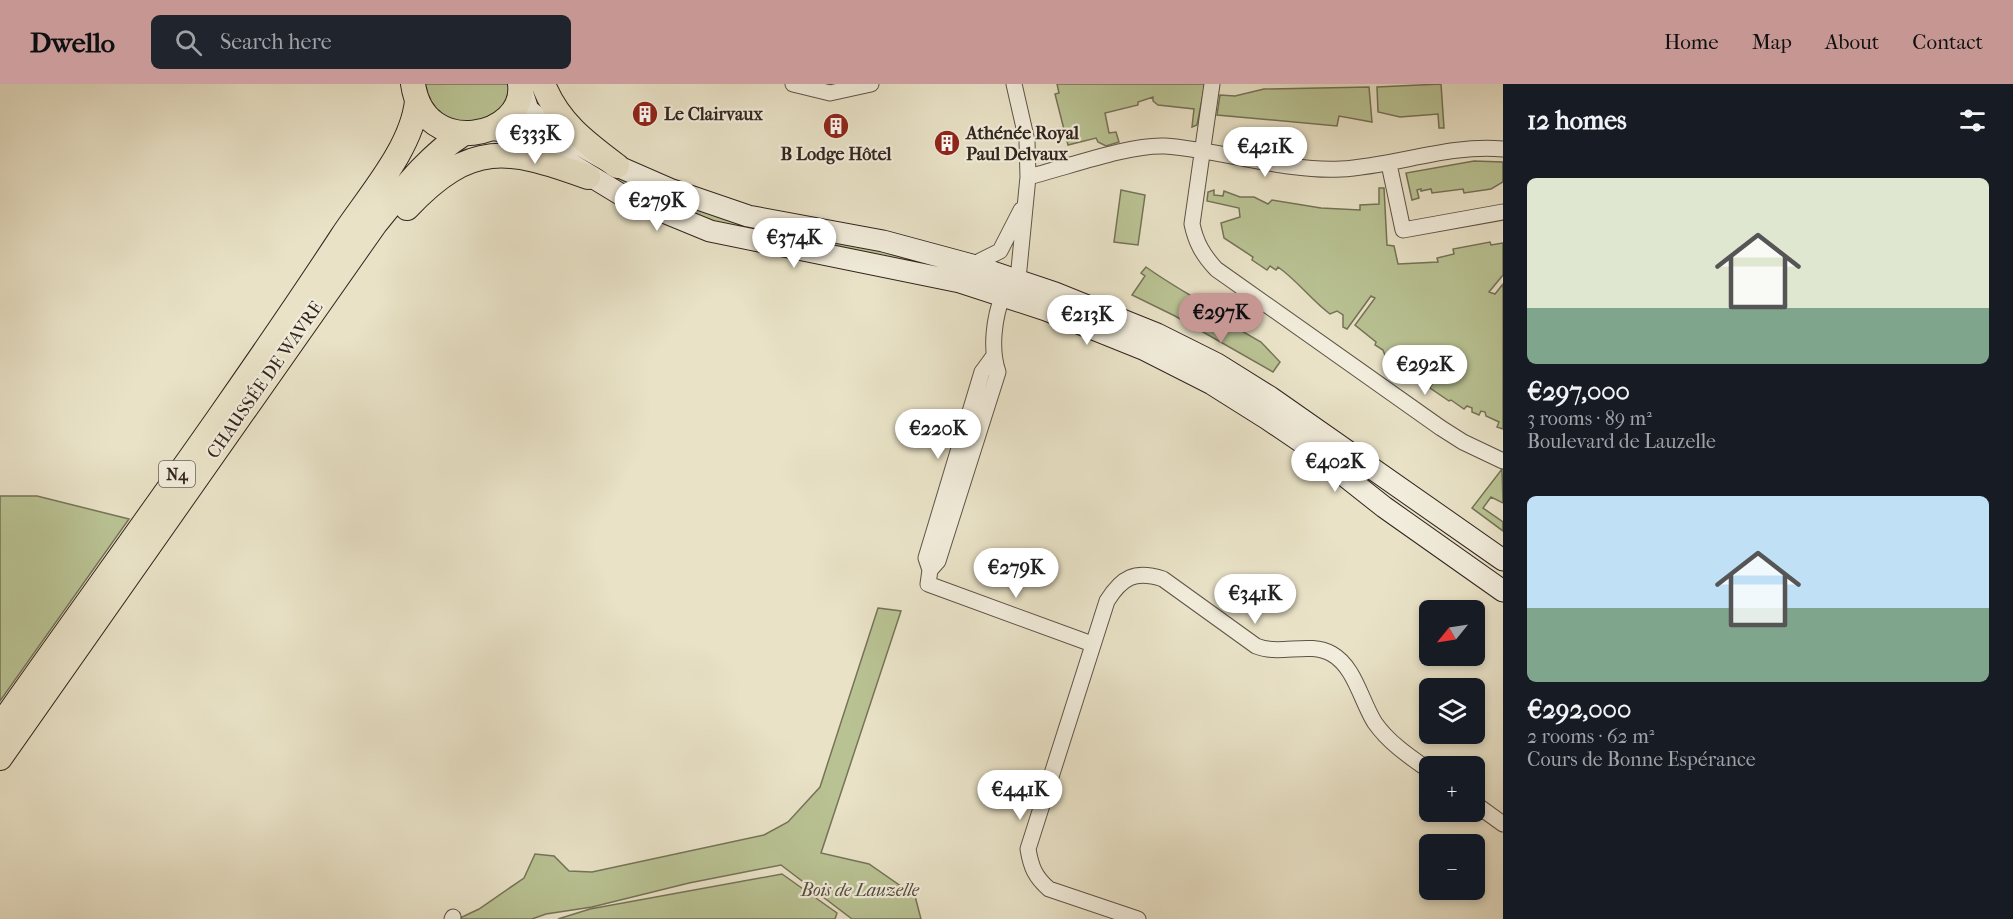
<!DOCTYPE html>
<html lang="en">
<head>
<meta charset="utf-8">
<style>
  :root { --surface:#171b24; --page:#20242c; --text:#f1f3f6; --muted:#9ea1a6; --accent:#c59692 }
  body { margin:0; font-family:"IM FELL French Canon",serif; background:var(--page); color:var(--text); height:100vh; display:flex; flex-direction:column; font-size:22px; white-space:nowrap }
  * { box-sizing:border-box; margin:0 }
  p { font-size:20px; color:var(--muted) }
  .icon { flex:none; width:33px; height:33px; fill:none; stroke:currentColor; stroke-width:2; stroke-linecap:round; stroke-linejoin:round }
  .map { position:relative; flex:1; overflow:hidden }
  .panel { display:flex; flex-direction:column; background:var(--surface); width:510px }
  .panel>* { flex:none }
  .needle { width:39px; rotate:240deg }
  .controls { position:absolute; left:1419px; top:516px; display:grid; gap:12px }
  .controls a { display:grid; place-items:center; width:66px; height:66px; border-radius:9px; background:var(--surface); box-shadow:0 3px 9px #0003; font-size:30px }
  .price { position:absolute; translate:-50% -51px; padding:0 14px; border-radius:21px; background:#fff; color:#222; font-size:20px; line-height:39px; filter:drop-shadow(0 2px 3px #0008) }
  .price::after { content:''; position:absolute; left:50%; top:36px; width:18px; height:14px; margin-left:-9px; background:inherit; clip-path:polygon(0 0,100% 0,50% 100%) }
  .price.current { background:var(--accent); color:#111 }
  ul { padding:0; list-style:none }
  li { display:grid; align-content:center; gap:12px; height:318px; padding:0 24px }
  li span { display:grid; place-items:center; height:186px; border-radius:9px; color:#555 }
  li>.icon { margin-inline-start:auto }
  span .icon { width:108px; height:108px; fill:#fffc; stroke-width:1 }
  li b { font-size:26px }
  h2 { display:flex; justify-content:space-between; align-items:center; height:72px; padding:0 24px; font-size:26px }
  header { display:flex; align-items:center; gap:36px; box-sizing:border-box; height:84px; padding:0 30px; background:var(--accent); color:#111 }
  header strong { font-size:28px }
  nav { display:flex; gap:33px; margin-inline-start:auto; font-size:21px }
  .search { width:420px; height:54px; background:var(--page); display:flex; align-items:center; gap:15px; box-sizing:border-box; padding:0 21px; border-radius:9px; color:var(--muted); font-size:22px }
  main { display:flex; flex:1; min-height:0 }
  .map>svg:first-child { display:block }
  .green { fill:#b9c293; stroke:#757358; stroke-width:1.5 }
  .lines { fill:none; stroke-linecap:round; stroke-linejoin:round }
  .street-casing { stroke:#5f5448; stroke-width:17 }
  .secondary-casing { stroke:#31241e; stroke-width:23 }
  .primary-casing { stroke:#31241e; stroke-width:26 }
  .street { stroke:#f1ecdb; stroke-width:15 }
  .secondary { stroke:#f1ecdb; stroke-width:21 }
  .primary { stroke:#e9e2c7; stroke-width:24 }
  .labels { text-anchor:middle; dominant-baseline:central; stroke-width:4.5; stroke-linejoin:round; paint-order:stroke }
  .shield { fill:#f1ecdb; stroke:#6b6057; stroke-width:1.5 }
  .shield-label { font-size:16px; font-weight:bold; fill:#31241e }
  .poi-label { font-size:18px; font-weight:bold; fill:#31241e; stroke:#f1ecdb; text-anchor:start }
  .street-label { font-size:18px; fill:#31241e; stroke:#f1ecdb }
  .park-label { font-size:18px; font-style:italic; fill:#534c3b; stroke:#f1ecdb }
</style>
</head>
<body>
<header>
<strong>Dwello</strong>
<div class="search"><svg class="icon" aria-label="search" viewBox="0 0 24 24"><circle cx="10" cy="10" r="6"/><path d="M15 15l6 6"/></svg>Search here</div>
<nav><a>Home</a><a>Map</a><a>About</a><a>Contact</a></nav>
</header>
<main>
<div class="map">
<svg width="1503" height="835" viewBox="0 0 1503 835">
  <rect width="100%" height="100%" fill="#e9e2c7"/>
  <filter id="stains"><feTurbulence type="fractalNoise" baseFrequency=".00333" numOctaves="4"/><feColorMatrix values="0 0 0 0 .2 0 0 0 0 .09 0 0 0 0 .02 0 0 0 .5 -.17"/></filter>
  <radialGradient id="worn" r=".72"><stop offset=".6" stop-color="#630" stop-opacity="0"/><stop offset="1" stop-color="#630" stop-opacity=".3"/></radialGradient>
  <!-- green -->
  <path class="green" d="M422,0H511L509,13L502,25L491,35L462,42L435,30Z
    M1057,0H1205L1197,41L1192,43L1194,25L1158,21L1153,17V13L1138,18V21L1105,29L1109,49L1116,48L1119,58L1106,62L1098,58L1096,54L1068,61L1055,10L1059,9Z
    M1441,0L1444,44H1439L1438,30L1400,33L1378,28L1377,3Z
    M1369,3L1372,38L1339,32L1337,42L1217,31L1220,11L1235,12L1264,5Z
    M544,45L604,82L897,167L925,178L852,171L722,144L598,91Z
    M1474,77L1503,78V98L1491,105L1464,109L1463,105L1432,109L1431,105L1421,107V105L1417,106L1419,114L1412,116L1406,89Z
    M1379,104H1384L1387,161L1394,162L1398,180L1438,178L1437,174L1454,170L1453,165L1490,158L1491,161L1503,159V191L1489,208L1495,210L1503,200V345L1497,343L1499,338L1486,332L1485,328L1481,327L1479,331L1472,328V324L1467,322L1464,325L1451,316L1449,317L1430,304L1432,300L1407,285L1405,287L1386,274L1383,266L1375,261L1376,258L1355,241L1375,214L1371,212L1347,245L1343,243V231L1337,227L1330,230C1311,216 1298,197 1278,183L1276,186L1270,182L1267,186L1252,176L1253,173L1224,154L1221,139L1240,133L1239,124L1207,117L1208,108L1214,106V111L1223,112L1224,107L1240,113H1254L1268,120L1272,116L1321,124L1360,126V121L1379,120Z
    M1121,106L1145,111L1138,161L1114,158Z
    M1146,183C1178,206 1207,219 1234,240L1233,242L1261,258L1280,278L1273,288L1175,232L1132,211L1145,192L1141,189Z
    M1502,385L1503,419L1491,413L1483,424L1503,438V447L1472,424Z
    M0,412H37L129,435L0,617Z
    M878,524L901,527L821,769L869,780L915,812L921,835H852L781,781L689,799L592,823L546,830L532,835H458L479,825L524,794L535,770L554,772L569,787L592,788L764,751L788,738L820,703Z
    M782,790L837,829L835,835H558L590,825Z"/>
  <g class="lines">
    <!-- street casing -->
    <g class="street-casing">
      <path id="street" d="M793,0L830,9L871,0
        M1014,0L1027,57L1028,93L1018,195
        M1212,0L1192,140C1196,159 1203,171 1216,185L1441,344L1463,358L1503,377
        M1389,80L1403,146L1503,128
        M1028,93C1065,84 1130,60 1165,62C1221,66 1286,88 1341,85C1395,82 1449,60 1503,65
        M972,181L1000,167L1021,126
        M993,273L982,288L926,474L930,486L928,500L1092,560
        M930,486L938,477L998,288C990,265 994,233 1003,211
        M1474,719L1503,740
        M452,835L453,833
        M1138,835L1049,805C1035,793 1031,783 1028,765L1107,517C1122,493 1135,486 1163,495L1256,562C1280,572 1309,557 1332,570C1355,583 1361,617 1375,639C1389,659 1410,673 1430,687"/>
    </g>
    <!-- secondary casing -->
    <g class="secondary-casing">
      <path id="secondary" d="M521,4L528,26L550,44L617,82L672,106L748,132L883,157L972,181L1055,209L1157,250L1217,280L1270,313L1503,476
        M490,45L523,51L620,110L710,147L960,198L1046,226L1143,265L1212,300L1266,334L1303,359L1384,423L1503,507"/>
    </g>
    <!-- primary casing -->
    <g class="primary-casing">
      <path id="primary" d="M413,0C424,76 527,54 520,0
        M543,0C558,38 585,58 617,82
        M407,124C471,56 508,64 588,93
        M0,642C114,480 232,320 341,154C367,114 412,65 417,17
        M0,674L375,140C402,107 427,73 463,50"/>
    </g>
    <!-- street -->
    <use href="#street" class="street"/>
    <!-- secondary -->
    <use href="#secondary" class="secondary"/>
    <!-- primary -->
    <use href="#primary" class="primary"/>
  </g>
  <!-- icons -->
  <defs>
    <g id="building-disc" transform="scale(1.35)"><circle r="9.5" fill="#8f2418" stroke="#f1ecdb"/><path d="M-4-6H4V6H1V3H-1V6H-4ZM-2.5-4.3h1.7v1.8h-1.7ZM.8-4.3h1.7v1.8H.8ZM-2.5-1h1.7V.8h-1.7ZM.8-1h1.7V.8H.8Z" fill="#fff"/></g>
  </defs>
  <g fill-rule="evenodd">
    <use href="#building-disc" x="645" y="30"/>
    <use href="#building-disc" x="836" y="42"/>
    <use href="#building-disc" x="947" y="59"/>
  </g>
  <g class="labels">
    <!-- shield labels -->
    <rect class="shield" x="159" y="377" width="36" height="26" rx="4.5"/>
    <g class="shield-label">
      <text x="177" y="390">N4</text>
    </g>
    <!-- poi labels -->
    <g class="poi-label">
      <text x="664" y="30">Le Clairvaux</text>
      <text x="966" y="49">Athénée Royal<tspan x="966" dy="21">Paul Delvaux</tspan></text>
      <text x="836" y="70" text-anchor="middle">B Lodge Hôtel</text>
    </g>
    <!-- street labels -->
    <g class="street-label">
      <text transform="translate(265 296) rotate(-55)">CHAUSSÉE DE WAVRE</text>
    </g>
    <!-- park labels -->
    <g class="park-label">
      <text x="860" y="806">Bois de Lauzelle</text>
    </g>
  </g>
  <rect width="100%" height="100%" filter="url(#stains)"/>
  <rect width="100%" height="100%" fill="url(#worn)"/>
</svg>
<div class="controls">
<a><svg class="needle" viewBox="-14 -14 28 28"><path d="M0-13l5 13h-10z" fill="#e53935"/><path d="M0 13l5-13h-10z" fill="#9ea1a6"/></svg></a>
<a><svg class="icon" aria-label="layers" viewBox="0 0 24 24"><path d="M12 4l9 5-9 5-9-5zM3 14l9 5 9-5"/></svg></a>
<a>+</a>
<a>−</a>
</div>
<b class="price" style="left:535px;top:81px">€333K</b>
<b class="price" style="left:1265px;top:94px">€421K</b>
<b class="price" style="left:657px;top:148px">€279K</b>
<b class="price" style="left:794px;top:185px">€374K</b>
<b class="price current" style="left:1221px;top:260px">€297K</b>
<b class="price" style="left:1087px;top:262px">€213K</b>
<b class="price" style="left:1425px;top:312px">€292K</b>
<b class="price" style="left:938px;top:376px">€220K</b>
<b class="price" style="left:1335px;top:409px">€402K</b>
<b class="price" style="left:1016px;top:515px">€279K</b>
<b class="price" style="left:1255px;top:541px">€341K</b>
<b class="price" style="left:1020px;top:737px">€441K</b>
</div>
<section class="panel">
<h2>12 homes<svg class="icon" aria-label="filters" viewBox="0 0 24 24"><path d="M4 7h16M4 17h16"/><circle cx="9" cy="7" r="2"/><circle cx="15" cy="17" r="2"/></svg></h2>
<ul>
<li><span style="background:linear-gradient(#dfe7d0 70%,#7fa58c 0)"><svg class="icon" aria-label="home" viewBox="0 0 24 24"><path d="M3 11l9-7 9 7M6 9v11h12V9"/></svg></span><div><b>€297,000</b><p>3 rooms · 89 m²</p><p>Boulevard de Lauzelle</p></div></li>
<li><span style="background:linear-gradient(#bfe0f5 60%,#7fa58c 0)"><svg class="icon" aria-label="home" viewBox="0 0 24 24"><path d="M3 11l9-7 9 7M6 9v11h12V9"/></svg></span><div><b>€292,000</b><p>2 rooms · 62 m²</p><p>Cours de Bonne Espérance</p></div></li>
</ul>
</section>
</main>
</body>
</html>
